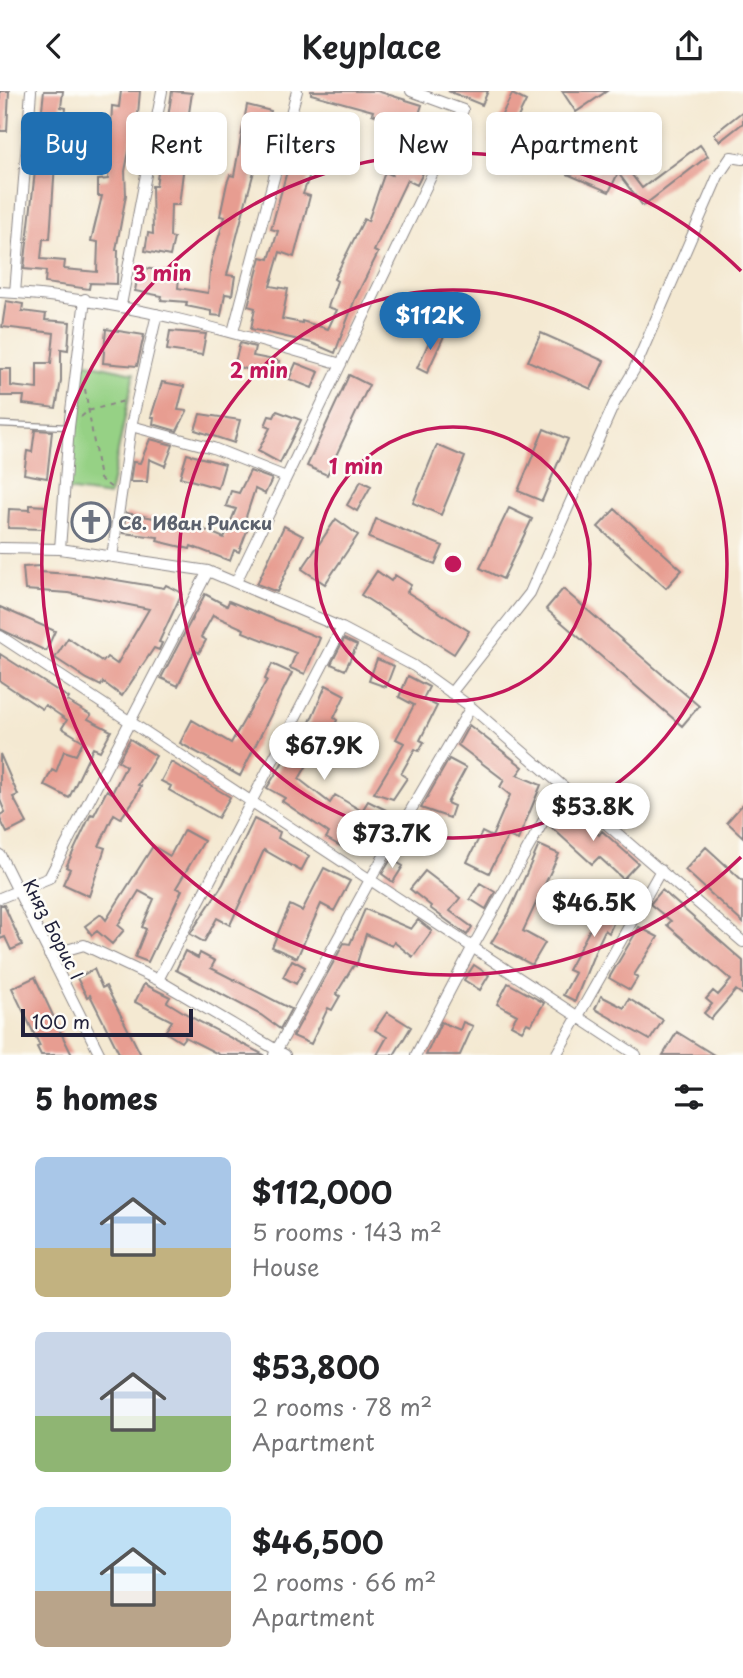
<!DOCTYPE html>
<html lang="en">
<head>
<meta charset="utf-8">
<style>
  :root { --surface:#fff; --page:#f6f6f6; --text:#202124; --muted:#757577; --accent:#1f6fb2 }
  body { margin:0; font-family:"Playpen Sans",sans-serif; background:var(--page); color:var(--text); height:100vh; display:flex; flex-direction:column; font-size:26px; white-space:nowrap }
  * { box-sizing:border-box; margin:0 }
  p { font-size:23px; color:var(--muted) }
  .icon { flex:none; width:38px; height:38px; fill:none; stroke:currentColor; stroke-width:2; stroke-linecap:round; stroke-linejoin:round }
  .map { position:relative; height:964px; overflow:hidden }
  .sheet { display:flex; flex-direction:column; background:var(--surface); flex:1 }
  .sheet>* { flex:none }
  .top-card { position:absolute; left:21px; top:21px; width:702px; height:63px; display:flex; gap:14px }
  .scale { position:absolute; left:21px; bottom:18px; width:172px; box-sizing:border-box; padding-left:7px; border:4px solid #22223b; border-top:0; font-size:19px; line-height:24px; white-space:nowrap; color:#22223b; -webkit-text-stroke:5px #fdfcf7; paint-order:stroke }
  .price { position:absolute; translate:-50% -60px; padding:0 16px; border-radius:24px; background:#fff; color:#222; font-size:23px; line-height:46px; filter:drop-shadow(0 2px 4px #0008) }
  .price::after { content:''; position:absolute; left:50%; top:42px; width:21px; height:16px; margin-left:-10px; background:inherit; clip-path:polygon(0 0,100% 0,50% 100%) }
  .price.selected { background:var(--accent); color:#fff }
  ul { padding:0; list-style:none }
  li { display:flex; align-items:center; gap:21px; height:175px; padding:0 35px }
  li span { display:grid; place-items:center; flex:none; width:196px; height:140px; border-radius:10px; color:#555 }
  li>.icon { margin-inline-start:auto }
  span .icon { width:84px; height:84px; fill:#fffc; stroke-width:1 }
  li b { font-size:30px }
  h2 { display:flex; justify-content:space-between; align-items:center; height:84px; padding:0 35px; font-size:30px }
  .tag { padding:0 24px; border-radius:10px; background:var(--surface); box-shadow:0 4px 10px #0003; font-size:24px; line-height:63px }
  .tag.selected { background:var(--accent); color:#fff }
  header { display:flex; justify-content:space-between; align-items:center; height:91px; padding:0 35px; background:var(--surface); font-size:32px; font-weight:600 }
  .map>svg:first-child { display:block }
  .green { fill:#96d185; stroke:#5c7a60; stroke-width:2 }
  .building { fill:#e79d91 }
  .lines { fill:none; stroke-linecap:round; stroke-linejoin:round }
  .lane-casing { stroke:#8b8686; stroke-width:7 }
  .street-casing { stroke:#8b8686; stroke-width:12 }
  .path { stroke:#8b8686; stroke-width:2; stroke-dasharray:5 5; stroke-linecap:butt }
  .lane { stroke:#fff; stroke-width:4.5 }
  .street { stroke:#fff; stroke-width:10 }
  .ring { fill:none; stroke:#c2185b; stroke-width:3.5 }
  .labels { text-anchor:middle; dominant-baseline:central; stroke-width:5; stroke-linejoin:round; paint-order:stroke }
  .worship-label { font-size:18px; font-weight:bold; fill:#5b616d; stroke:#fdfcf7; text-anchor:start }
  .street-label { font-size:18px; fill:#22223b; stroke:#fdfcf7 }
  .centre { fill:#c2185b; stroke:#fdfcf7; stroke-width:3.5 }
  .ring-label { font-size:21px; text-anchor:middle; font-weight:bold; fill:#c2185b; stroke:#fdfcf7; stroke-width:5; stroke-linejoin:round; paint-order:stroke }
</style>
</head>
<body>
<header><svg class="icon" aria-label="back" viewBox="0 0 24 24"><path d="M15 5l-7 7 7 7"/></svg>Keyplace<svg class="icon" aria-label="share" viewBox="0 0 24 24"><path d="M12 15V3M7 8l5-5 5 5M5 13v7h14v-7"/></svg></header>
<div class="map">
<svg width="743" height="964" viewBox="0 0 743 964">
  <rect width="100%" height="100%" fill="#fdfcf7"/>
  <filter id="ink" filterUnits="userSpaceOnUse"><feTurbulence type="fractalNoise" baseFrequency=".0143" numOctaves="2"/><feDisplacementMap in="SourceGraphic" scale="14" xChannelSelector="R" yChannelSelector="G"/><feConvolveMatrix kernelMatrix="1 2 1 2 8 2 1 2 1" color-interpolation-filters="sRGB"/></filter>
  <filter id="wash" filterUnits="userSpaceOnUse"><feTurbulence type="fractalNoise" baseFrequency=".00686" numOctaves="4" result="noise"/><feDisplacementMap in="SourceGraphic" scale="28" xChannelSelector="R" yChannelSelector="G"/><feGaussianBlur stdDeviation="1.57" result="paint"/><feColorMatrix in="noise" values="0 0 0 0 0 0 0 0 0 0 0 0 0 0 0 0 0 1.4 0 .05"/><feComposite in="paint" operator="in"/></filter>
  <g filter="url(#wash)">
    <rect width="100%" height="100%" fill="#f4e9d2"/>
    <!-- green -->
    <path class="green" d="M83,271L134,282L109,405L65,399Z"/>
    <g id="blocks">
      <!-- building -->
      <path class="building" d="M0,0H9L7,40H0Z
        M44,0H63L61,16L66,17L62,53H58L55,72L50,148H43L41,168L65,170L64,178L97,181L98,151L91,150L102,105H98V89L108,88L111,54H103L104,39H111L112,15L119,16L121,0H140L137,35H134L125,80L126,104L116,159H118L117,193L90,192L89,198L45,192L46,180L24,178Z
        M172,0L192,2L186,42L183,41L177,72L184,73L179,114H171L170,146L174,147L170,165L145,160L148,142L153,143L152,95H156L161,62H158L161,46H165Z
        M311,0H377L422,14L419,23L445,34L436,55L425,51L417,74L425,78L417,94L407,89L395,114L374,160L378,162L355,208L335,262L312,252L251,238L255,217L248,215L261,166L269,168L278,140L271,138L302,26L328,33L303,103L310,105L294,166L280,161L270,195L288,198L282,228L302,232V230L328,238L337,219L328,216L337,190L334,188L364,128L368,130L385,81L392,84L402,62L396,60L404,36L372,23L373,20L311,3Z
        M448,0H488L482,14Z
        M562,0H607L576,21Z
        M512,3L526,10L503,57L489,50Z
        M247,14L271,20L266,43H271L269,54L262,53L260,58L247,106L227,184L235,185L232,204L225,203L221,225L211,224V220L186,215L187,211L161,209L162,205L135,200L139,176L173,182V187H179L178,197L208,202L211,171L225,126L220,125L227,92L230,84L234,85Z
        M743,20V32L720,50L714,43Z
        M530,37L566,50L562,61L526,49Z
        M607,54L635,64L629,80L642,97L700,54L708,65L643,115L618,82L609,101L567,83L573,71L598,82Z
        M6,210L23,213L22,220L46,223L45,229L70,231L68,259L61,258V290L56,317L23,313L24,305H0V278H11V295L37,298V272H51L54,242L2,236Z
        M106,238L144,244L137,275L103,272Z
        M170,240L206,243L202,264L167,259Z
        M434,240L444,245L427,282L417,277Z
        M541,242L604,270L591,298L528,270Z
        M240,252L255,256L253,265L279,270L276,285L234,275Z
        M296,272L319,281L312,297L289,288Z
        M349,284L369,294L327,384L307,375Z
        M162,291L184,295L178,319L187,320L177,340L153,333L154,326H151Z
        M277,320L301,329L280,372L258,360L270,337L265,335L269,325L274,326Z
        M200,323L240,329L234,352L195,339Z
        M544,338L568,348L542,410L518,400Z
        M35,339L52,340L47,387L24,383L27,360L32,361Z
        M150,348L173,354L165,375L149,368L147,391H130L133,371L140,372Z
        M437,354L465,366L441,424L413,412Z
        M187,363L225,373L218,397L180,386Z
        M250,380L272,388L265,403L255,398L243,435L248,437L239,461L234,459L230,470L191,455L190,458L157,450L158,446L123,442L126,422L193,434L224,447L236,418L226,415L231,400L239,402Z
        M361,390L371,395L357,420L347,414Z
        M30,414L45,415L44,438L8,437L9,418L30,419Z
        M509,417L532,428L503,488L480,477Z
        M615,418L682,479L666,497L598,436Z
        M77,422L106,424L104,441L76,438Z
        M336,428L358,444L325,493L302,478Z
        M376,428L443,455L435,473L369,447Z
        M284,435L303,445L277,501L257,493Z
        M40,475V481L86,484L164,497L166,494L182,502L159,551L162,552L159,559L154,557L122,605L103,591L101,595L87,588L55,567L68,547L103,571L107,566L117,573L149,518L69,502L25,499L23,476Z
        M377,480L391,490L395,484L411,494L407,501L469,540L454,563L361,504Z
        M563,498L699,615L682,635L546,518Z
        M205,503L227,515L229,510L320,547L305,583L290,577L296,562L243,541L244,538L213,524L201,546L206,549L199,562L195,559L178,595L161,587Z
        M0,516L55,540L46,560L0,538Z
        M344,548L357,554L345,579L331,573Z
        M0,563L69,607L67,610L91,624L88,628L111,640L100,660L93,657L69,707L44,694L52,679L56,681L64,660L76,664L83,650L62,637L67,629L45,614L42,618L0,590Z
        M377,568L394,575L386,596L369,590Z
        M272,573L292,582L240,685L180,652L192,629L231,652L267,589L265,588Z
        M408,585L429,596L423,608L437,615L420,649L424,651L419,660L415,658L401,683L407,687L393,708L374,702L404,652L396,648L414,614L399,606Z
        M326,594L345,604L334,627L337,629L330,645L318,662L315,660L299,688L330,712L335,704L362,720L368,710L386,719L377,732L386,740L374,755L350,742L342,756L326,747L329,742L282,710L285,707L267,697L304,636L307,638Z
        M469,634L523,676L517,684L541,694L518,749L508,745L489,782L467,771L482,741L492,746L510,704L500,696L504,689L458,654Z
        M130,648L156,665L138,694L141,695L134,709L121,727L114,723L99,755L105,757L89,805L63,793L70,778L66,776L91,723L94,724L107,699L112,702L126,675L118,670Z
        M0,663L18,704L13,706L27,732L7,742L0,728V724L5,721L0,709Z
        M449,668L466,677L447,712L454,715L450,727L421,717Z
        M171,671L230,706L218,727L169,699L171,695L161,690Z
        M743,713V746L727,731Z
        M568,716L599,744L602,740L638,772L623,788L599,766L592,773L550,735Z
        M254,728L280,741L278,747L309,765L301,780L264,759L230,834L217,827L204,851L190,843L223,793Z
        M416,734L435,744L429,756L409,746Z
        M184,739L204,750L176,797L182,799L148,871L135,866L146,838L142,836L154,808L139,800L118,834L124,839L112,853L97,840L92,844L85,835L101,823L106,829L153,755L170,765Z
        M539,754L559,763L523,840L545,852L532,874L491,852L509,822Z
        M706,756L743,790V832L685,779Z
        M391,768L403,775L393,791L382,783Z
        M324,777L350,790L334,820L321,813L297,867L272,856L290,814L302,820Z
        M425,780L460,807L450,820L472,836L467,844L430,817L431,815L410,798Z
        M480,792L495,801L486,818L470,808Z
        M604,795L623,805V809L609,842L605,839L597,856L575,910L563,904L575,882L568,879L603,814L596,810Z
        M662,799L743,870V904L736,899L711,928L704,922L712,913L706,908L713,900L718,904L731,889L667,834L671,830L650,813Z
        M0,814H4L22,854L11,859L5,846L0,848Z
        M365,818L411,838L418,829L432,840L413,866L394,851L392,855L366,843L356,875L354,874L336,903L340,905L332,919L328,917L311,953L293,945L344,852L350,853Z
        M639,836L658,846L634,884L638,886L630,899L609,887Z
        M185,860L198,867L200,862L215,870L211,877L291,918L280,938L261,924L176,879Z
        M292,869L305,876L296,893L283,886Z
        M474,874L489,884L480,899L464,889Z
        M94,878L102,897L106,895L141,964H120L90,904L87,906L77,887Z
        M35,886L62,944L72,964H41L37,956L40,955L12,897Z
        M508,892L544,912L531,934L527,932L522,940L511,934L517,924L497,913Z
        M144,893L170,906L167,911L198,930L264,964H220L185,946L181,951L165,941L172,930L135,911Z
        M601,905L624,917L629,908L663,929L650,949L595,918Z
        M387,921L411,936L394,964H377L387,946L375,939Z
        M441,931L460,939L463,931L473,935L460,964H426Z
        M677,941L714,964H663Z"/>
    </g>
  </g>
  <g filter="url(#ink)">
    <use href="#blocks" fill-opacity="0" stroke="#8b8686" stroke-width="2"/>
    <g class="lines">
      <!-- lane casing -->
      <g class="lane-casing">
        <path id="lane" d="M0,333L69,336"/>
      </g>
      <!-- street casing -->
      <g class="street-casing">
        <path id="street" d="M0,201C118,207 229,240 341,273
          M15,202L31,0
          M121,214L162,0
          M233,241L297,0
          M131,335L213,357L286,386
          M0,457L60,458L208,480L342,537L414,575L471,616L743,851
          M60,458L69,336L85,208
          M112,466L131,335L157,223
          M236,491L463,19L411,0
          M0,545L636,964
          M451,602L530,502L614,313L634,279L718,85L731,66L743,68
          M0,764L100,964
          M0,807L49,787L208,480
          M49,864L84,854L158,889L285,964
          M158,889L342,537
          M274,964L370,789L471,616
          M416,964L471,859L563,695
          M556,964L661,779"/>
      </g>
      <!-- path -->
      <path class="path" d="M85,298L100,388L112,397
        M81,326L88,320L124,310"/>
      <!-- lane -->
      <use href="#lane" class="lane"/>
      <!-- street -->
      <use href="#street" class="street"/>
    </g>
  </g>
  <!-- distance rings -->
  <g class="ring">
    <circle cx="453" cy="473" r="137"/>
    <circle cx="453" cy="473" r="274"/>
    <path d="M741 766A411 411 0 1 1 741 180"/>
  </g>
  <!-- icons -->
  <defs>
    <g id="church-ring" transform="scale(2.0125)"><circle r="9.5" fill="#fdfcf7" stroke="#6b7280" stroke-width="1.5"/><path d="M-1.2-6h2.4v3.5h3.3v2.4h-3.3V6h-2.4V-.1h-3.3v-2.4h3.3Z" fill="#6b7280"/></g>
  </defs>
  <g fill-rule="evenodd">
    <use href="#church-ring" x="91" y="431"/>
  </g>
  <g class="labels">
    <!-- worship labels -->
    <g class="worship-label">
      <text x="118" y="431">Св. Иван Рилски</text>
    </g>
    <!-- street labels -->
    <g class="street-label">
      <text transform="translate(54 838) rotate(63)">Княз Борис I</text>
    </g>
  </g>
  <circle cx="453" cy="473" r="10" class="centre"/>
  <g class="ring-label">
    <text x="162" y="190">3 min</text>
    <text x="259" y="287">2 min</text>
    <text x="356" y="383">1 min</text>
  </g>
</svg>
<div class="scale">100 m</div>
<b class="price selected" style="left:430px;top:261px">$112K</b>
<b class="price" style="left:324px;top:691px">$67.9K</b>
<b class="price" style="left:593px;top:752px">$53.8K</b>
<b class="price" style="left:392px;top:779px">$73.7K</b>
<b class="price" style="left:594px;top:848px">$46.5K</b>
<div class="top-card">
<a class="tag selected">Buy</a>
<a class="tag">Rent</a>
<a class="tag">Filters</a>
<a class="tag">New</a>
<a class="tag">Apartment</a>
</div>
</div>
<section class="sheet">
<h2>5 homes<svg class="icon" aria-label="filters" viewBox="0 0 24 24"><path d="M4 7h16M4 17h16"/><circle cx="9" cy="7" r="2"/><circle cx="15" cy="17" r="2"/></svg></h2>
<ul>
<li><span style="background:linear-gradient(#a9c7e8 65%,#c2b280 0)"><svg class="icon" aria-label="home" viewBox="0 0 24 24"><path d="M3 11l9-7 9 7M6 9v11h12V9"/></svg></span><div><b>$112,000</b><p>5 rooms · 143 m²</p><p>House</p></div></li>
<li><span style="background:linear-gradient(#c9d6e8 60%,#8fb573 0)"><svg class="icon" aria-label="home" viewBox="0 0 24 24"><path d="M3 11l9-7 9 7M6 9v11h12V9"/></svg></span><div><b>$53,800</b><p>2 rooms · 78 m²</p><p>Apartment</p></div></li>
<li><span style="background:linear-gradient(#bfe0f5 60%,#b9a48a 0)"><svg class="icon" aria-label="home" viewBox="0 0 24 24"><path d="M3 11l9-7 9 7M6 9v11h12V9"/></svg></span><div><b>$46,500</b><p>2 rooms · 66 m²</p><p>Apartment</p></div></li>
</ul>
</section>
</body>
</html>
